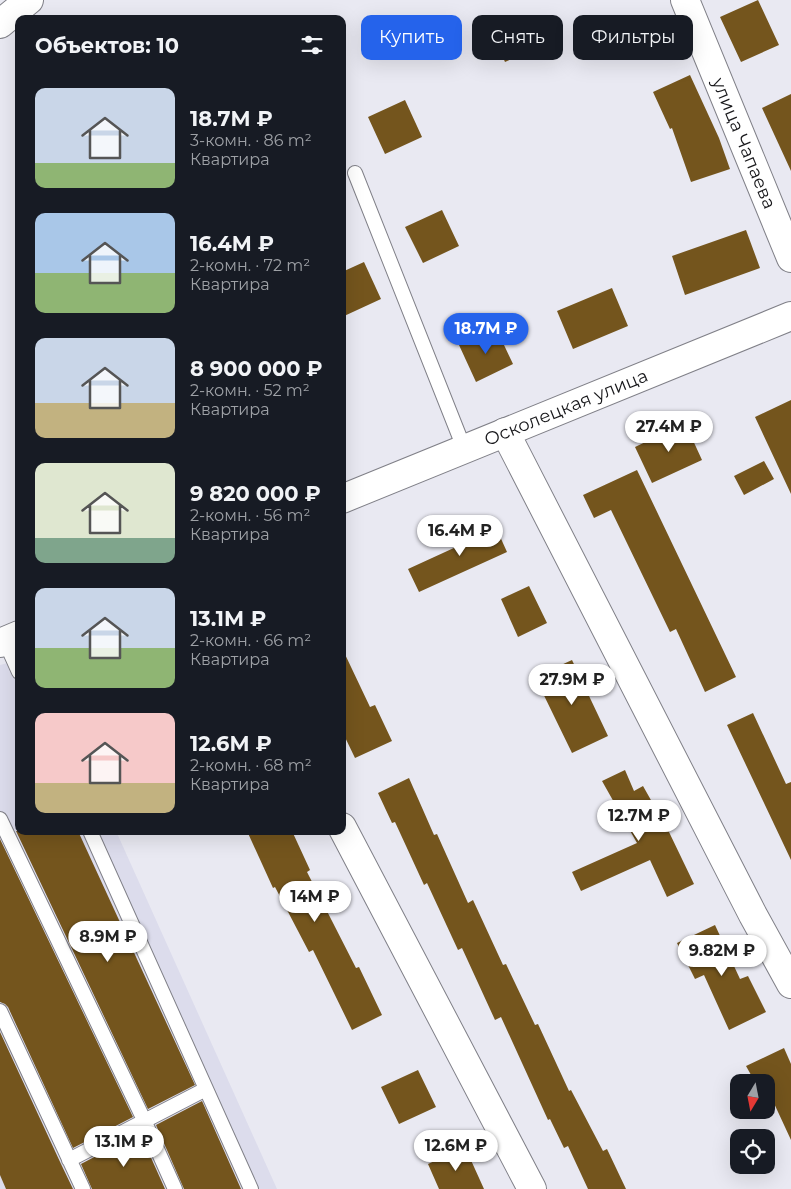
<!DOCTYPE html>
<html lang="ru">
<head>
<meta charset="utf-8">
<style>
  :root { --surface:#171b24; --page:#20242c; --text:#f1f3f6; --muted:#9ea1a6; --accent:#2563eb }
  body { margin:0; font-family:Montserrat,sans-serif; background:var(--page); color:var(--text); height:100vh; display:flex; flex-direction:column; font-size:19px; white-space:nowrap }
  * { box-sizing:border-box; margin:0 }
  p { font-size:16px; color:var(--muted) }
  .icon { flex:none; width:28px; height:28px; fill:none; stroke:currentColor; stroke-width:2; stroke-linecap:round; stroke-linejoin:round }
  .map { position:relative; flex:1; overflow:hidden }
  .panel { position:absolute; left:15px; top:15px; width:331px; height:820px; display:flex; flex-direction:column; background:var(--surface); border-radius:10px; box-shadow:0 5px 20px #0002 }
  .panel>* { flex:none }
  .banner { position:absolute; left:361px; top:15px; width:354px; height:45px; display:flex; gap:10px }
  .needle { width:32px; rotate:190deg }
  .tools { position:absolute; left:730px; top:1074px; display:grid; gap:10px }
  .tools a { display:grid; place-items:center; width:45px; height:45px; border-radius:10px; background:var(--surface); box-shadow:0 5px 20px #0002; font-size:25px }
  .price { position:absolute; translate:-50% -42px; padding:0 11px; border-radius:18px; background:#fff; color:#222; font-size:16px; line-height:32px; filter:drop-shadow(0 1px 2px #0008) }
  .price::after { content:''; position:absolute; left:50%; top:30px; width:15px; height:11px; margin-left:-8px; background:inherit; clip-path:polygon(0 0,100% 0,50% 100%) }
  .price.selected { background:var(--accent); color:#fff }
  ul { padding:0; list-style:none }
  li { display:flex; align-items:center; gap:15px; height:125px; padding:0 20px }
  li span { display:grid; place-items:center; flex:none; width:140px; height:100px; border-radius:10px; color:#555 }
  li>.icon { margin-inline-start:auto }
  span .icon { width:60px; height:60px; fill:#fffc; stroke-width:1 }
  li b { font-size:21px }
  h2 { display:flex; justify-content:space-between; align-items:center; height:60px; padding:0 20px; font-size:21px }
  .tag { padding:0 18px; border-radius:10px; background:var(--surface); box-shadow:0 5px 20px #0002; font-size:18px; line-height:45px }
  .tag.selected { background:var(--accent); color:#fff }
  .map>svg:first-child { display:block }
  .built { fill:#dcdcec }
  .building { fill:#74551d }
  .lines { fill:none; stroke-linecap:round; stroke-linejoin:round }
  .service-casing { stroke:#808088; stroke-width:16 }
  .minor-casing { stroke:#808088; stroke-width:30 }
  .service { stroke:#fff; stroke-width:14 }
  .minor { stroke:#fff; stroke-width:28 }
  .labels { text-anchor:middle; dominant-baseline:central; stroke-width:5; stroke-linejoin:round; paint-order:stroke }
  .street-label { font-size:18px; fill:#17171a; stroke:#fff }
</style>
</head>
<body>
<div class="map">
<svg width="791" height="1189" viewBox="0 0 791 1189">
  <rect width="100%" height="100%" fill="#e9e9f2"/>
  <!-- built -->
  <path class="built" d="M19,660V831H116L277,1189H0V665Z"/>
  <!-- building -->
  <path class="building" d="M758,0L779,45L741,62L720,17Z
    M526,18L539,46L505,62L492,33Z
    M690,75L719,138L730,169L691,182L672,128L670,129L653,92Z
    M791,94V171L762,108Z
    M405,100L422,137L385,154L368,117Z
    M442,210L459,246L423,263L405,227Z
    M746,230L760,268L685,295L672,256Z
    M364,262L381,299L342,317V272Z
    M612,288L628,326L573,349L557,311Z
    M496,328L513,364L476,382L459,345Z
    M791,400V494L755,417Z
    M685,423L702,460L652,483L635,447Z
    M764,461L774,479L744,495L734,476Z
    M637,470L736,677L705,692L676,629L670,632L611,510L594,518L583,495Z
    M493,521L507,552L419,592L408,569L456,547L452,540Z
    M529,586L547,623L518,637L501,599Z
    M342,648L370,707L375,705L392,741L355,758L342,731Z
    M572,660L608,736L572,753L535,677Z
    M753,713L786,784L791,782V860L727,725Z
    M625,770L634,791L643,786L669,832L694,884L667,897L650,860L581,891L572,872L637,843L602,781Z
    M409,778L434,835L437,834L468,903L473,900L503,965L506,964L535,1025L538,1024L569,1091L571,1090L603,1151L607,1149L626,1189H588L568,1146L564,1148L550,1119L548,1120L501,1017L495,1020L462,948L458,950L427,883L424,885L395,822L392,823L378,793Z
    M16,831H78L195,1085L148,1109Z
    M247,831H292L310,870L307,872L356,968L359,967L382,1015L352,1030L313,950L309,952L275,887L273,888Z
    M0,839L133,1117L73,1148L8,1007L5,1004L0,1002Z
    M715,925L740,979L748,976L766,1012L729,1030L704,975L695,979L677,943Z
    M0,1032L61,1164L73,1189H6L0,1175Z
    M784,1048L791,1064V1140L772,1099L766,1101V1082H755L746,1066Z
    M418,1070L436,1107L399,1124L381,1087Z
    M202,1101L241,1189H184L156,1125Z
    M140,1133L165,1189H92L81,1164Z
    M465,1147L484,1189H439L428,1164Z"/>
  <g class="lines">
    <!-- service casing -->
    <g class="service-casing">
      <path id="service" d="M355,173L464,448
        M5,641L19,672
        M0,819L144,1120L175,1189
        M90,831L251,1189
        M0,1011L83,1189
        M69,1160L206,1089"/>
    </g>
    <!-- minor casing -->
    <g class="minor-casing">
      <g id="minor">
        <path id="s1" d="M685,0L791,258"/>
        <path d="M0,24L29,0"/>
        <path d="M505,432L753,915L791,984"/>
        <path id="s2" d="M342,499L791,316"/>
        <path d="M0,643L19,635"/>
        <path d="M342,827L532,1189"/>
      </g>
    </g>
    <!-- service -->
    <use href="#service" class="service"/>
    <!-- minor -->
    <use href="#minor" class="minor"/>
  </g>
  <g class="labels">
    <!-- street labels -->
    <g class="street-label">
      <text stroke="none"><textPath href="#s1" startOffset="155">улица Чапаева</textPath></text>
      <text stroke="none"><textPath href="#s2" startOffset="242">Осколецкая улица</textPath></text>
    </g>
  </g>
</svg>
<div class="tools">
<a><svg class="needle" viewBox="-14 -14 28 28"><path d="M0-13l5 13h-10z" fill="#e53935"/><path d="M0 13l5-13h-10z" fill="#9ea1a6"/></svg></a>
<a><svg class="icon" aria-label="locate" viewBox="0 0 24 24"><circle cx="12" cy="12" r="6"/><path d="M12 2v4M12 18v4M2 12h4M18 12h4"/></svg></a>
</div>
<b class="price selected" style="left:486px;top:355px">18.7M ₽</b>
<b class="price" style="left:669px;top:453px">27.4M ₽</b>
<b class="price" style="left:460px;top:557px">16.4M ₽</b>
<b class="price" style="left:572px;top:706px">27.9M ₽</b>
<b class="price" style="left:639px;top:842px">12.7M ₽</b>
<b class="price" style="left:315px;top:923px">14M ₽</b>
<b class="price" style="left:108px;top:963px">8.9M ₽</b>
<b class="price" style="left:722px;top:977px">9.82M ₽</b>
<b class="price" style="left:124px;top:1168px">13.1M ₽</b>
<b class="price" style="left:456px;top:1172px">12.6M ₽</b>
<div class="banner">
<a class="tag selected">Купить</a>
<a class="tag">Снять</a>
<a class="tag">Фильтры</a>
</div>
<section class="panel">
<h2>Объектов: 10<svg class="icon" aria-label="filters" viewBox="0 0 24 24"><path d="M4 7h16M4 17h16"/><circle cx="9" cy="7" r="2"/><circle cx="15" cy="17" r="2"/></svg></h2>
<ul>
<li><span style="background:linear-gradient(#c9d6e8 75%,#8fb573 0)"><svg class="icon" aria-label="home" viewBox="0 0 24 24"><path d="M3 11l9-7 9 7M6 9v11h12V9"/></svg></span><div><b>18.7M ₽</b><p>3-комн. · 86 m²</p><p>Квартира</p></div></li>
<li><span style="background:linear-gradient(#a9c7e8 60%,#8fb573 0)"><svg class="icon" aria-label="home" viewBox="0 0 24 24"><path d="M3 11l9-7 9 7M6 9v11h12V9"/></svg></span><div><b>16.4M ₽</b><p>2-комн. · 72 m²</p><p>Квартира</p></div></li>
<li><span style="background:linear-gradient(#c9d6e8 65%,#c2b280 0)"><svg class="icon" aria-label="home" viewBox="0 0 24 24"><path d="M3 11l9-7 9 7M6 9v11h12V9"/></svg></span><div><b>8 900 000 ₽</b><p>2-комн. · 52 m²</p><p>Квартира</p></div></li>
<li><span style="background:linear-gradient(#dfe7d0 75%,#7fa58c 0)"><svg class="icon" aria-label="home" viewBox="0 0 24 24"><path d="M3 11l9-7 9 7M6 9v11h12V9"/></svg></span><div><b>9 820 000 ₽</b><p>2-комн. · 56 m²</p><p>Квартира</p></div></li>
<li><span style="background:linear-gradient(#c9d6e8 60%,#8fb573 0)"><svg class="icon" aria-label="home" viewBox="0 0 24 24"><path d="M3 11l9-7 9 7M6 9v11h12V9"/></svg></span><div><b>13.1M ₽</b><p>2-комн. · 66 m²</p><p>Квартира</p></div></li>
<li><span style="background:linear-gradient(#f6c9c9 70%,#c2b280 0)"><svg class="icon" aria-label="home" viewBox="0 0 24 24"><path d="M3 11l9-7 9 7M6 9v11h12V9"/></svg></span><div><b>12.6M ₽</b><p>2-комн. · 68 m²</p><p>Квартира</p></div></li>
</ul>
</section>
</div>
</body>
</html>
